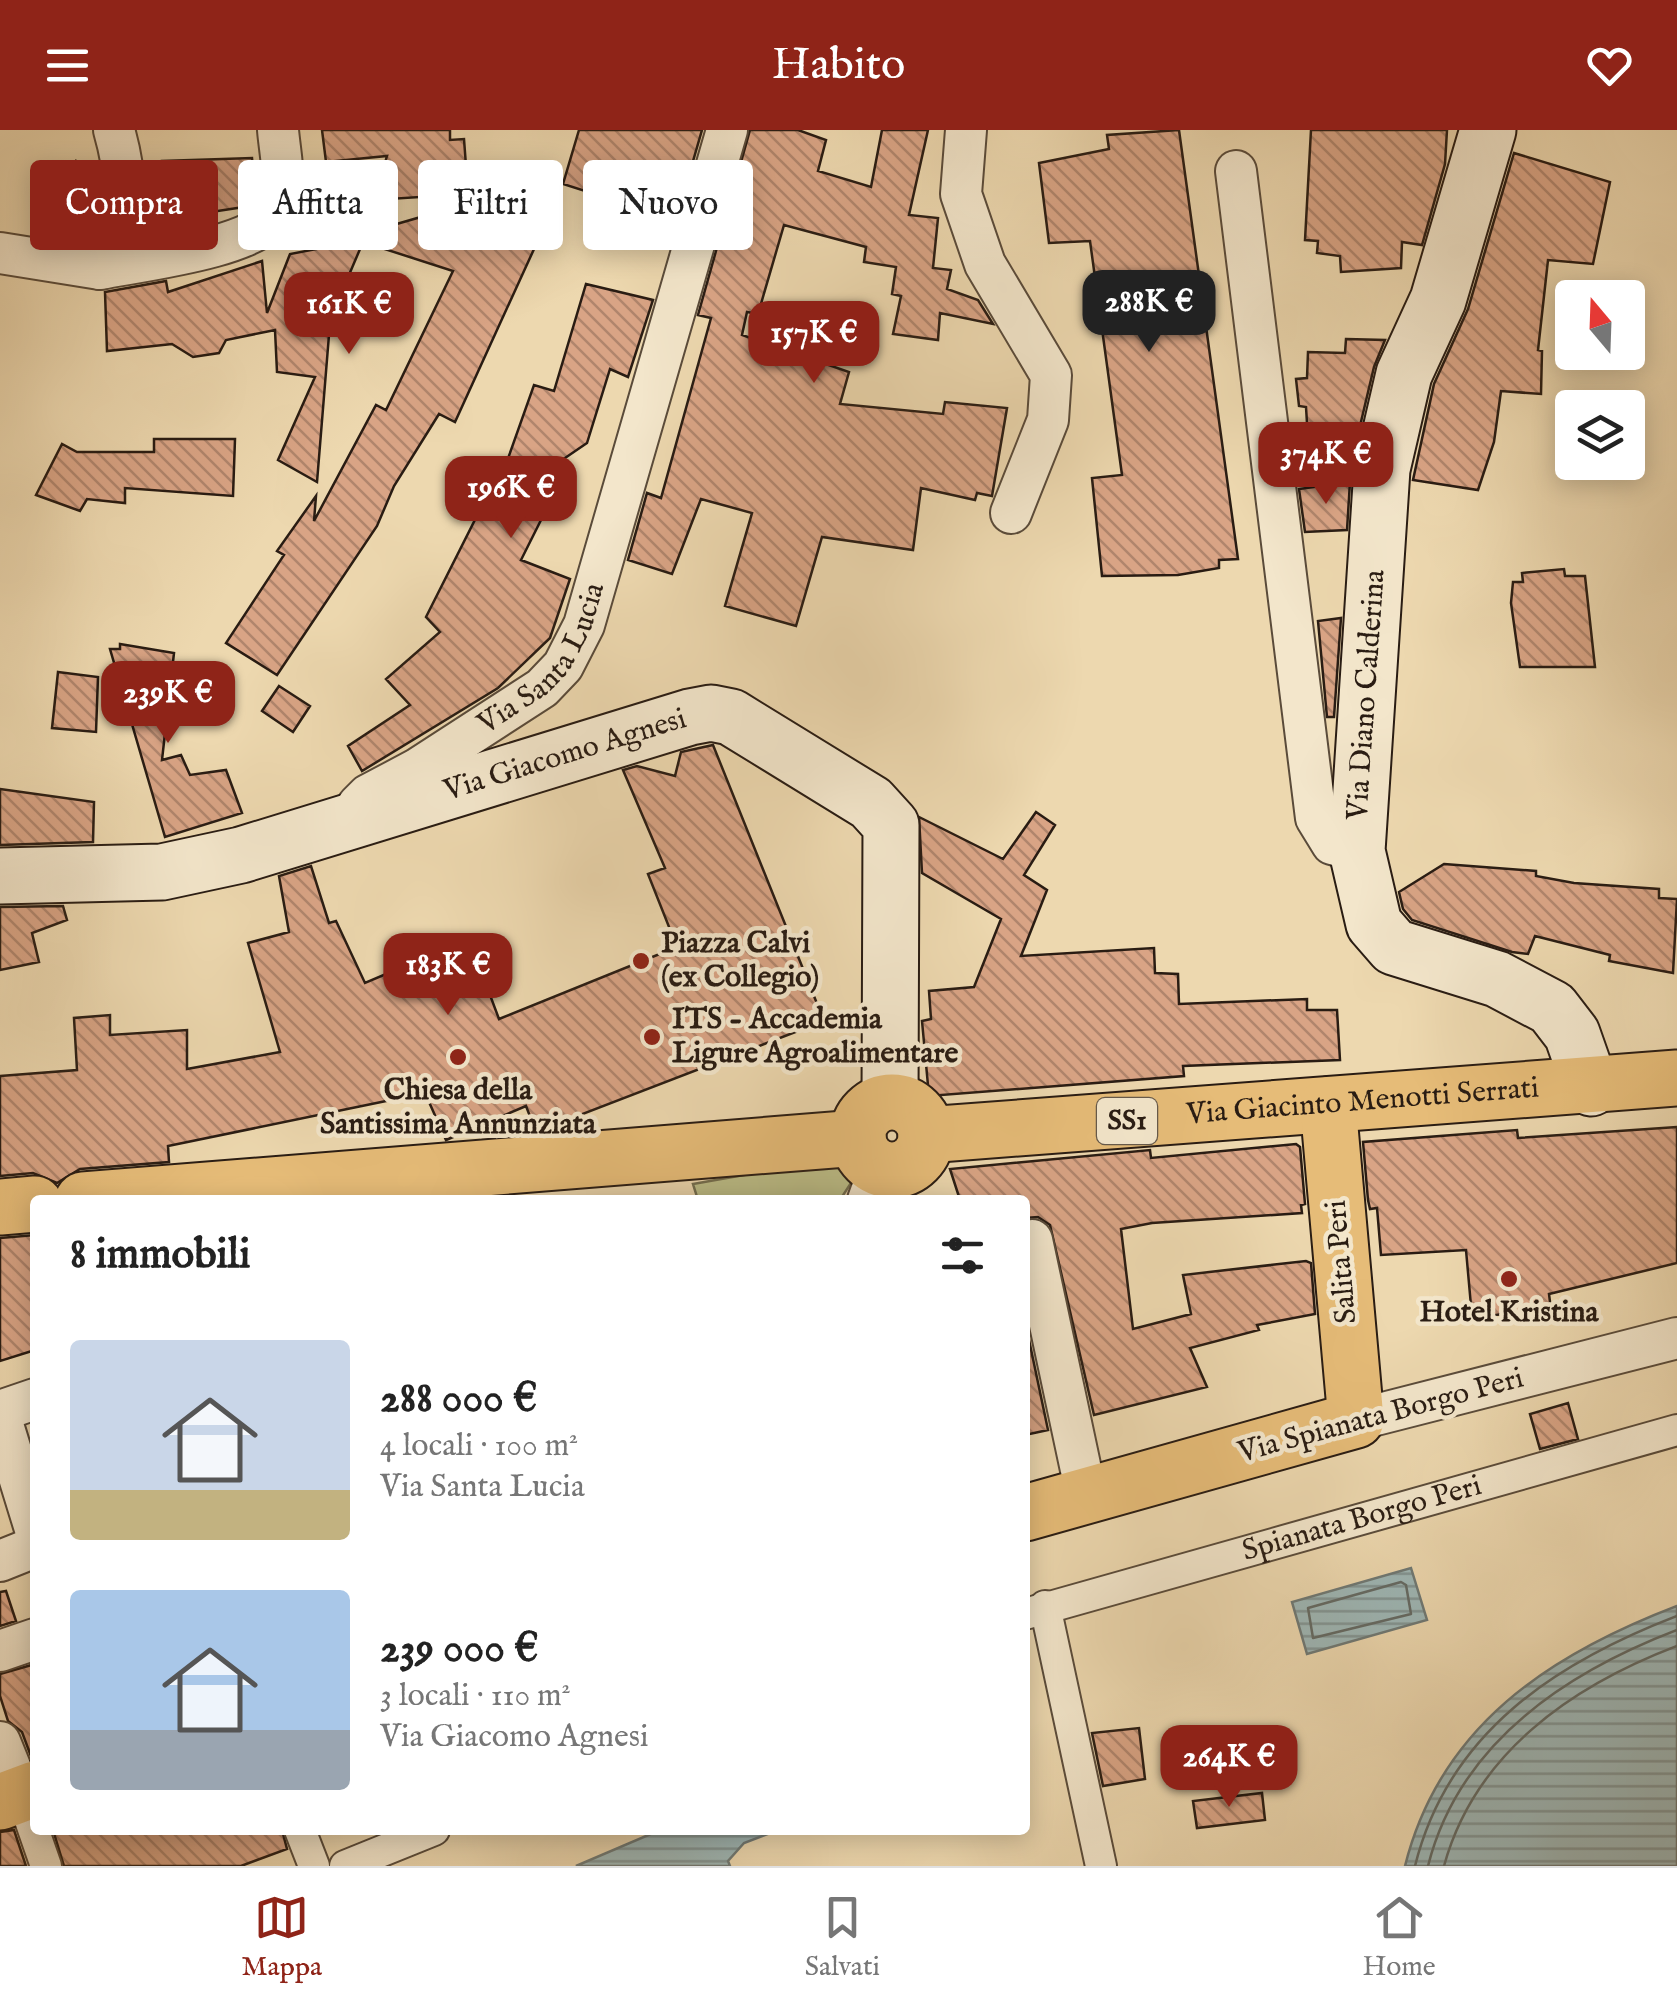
<!DOCTYPE html>
<html lang="it">
<head>
<meta charset="utf-8">
<style>
  :root { --surface:#fff; --page:#f6f6f6; --text:#222; --muted:#767676; --line:#e0e0e0; --accent:#8f2418 }
  body { margin:0; font-family:"IM FELL English",serif; background:var(--page); color:var(--text); height:100vh; display:flex; flex-direction:column; font-size:38px; white-space:nowrap }
  * { box-sizing:border-box; margin:0 }
  p { font-size:32px; color:var(--muted) }
  .icon { flex:none; width:55px; height:55px; fill:none; stroke:currentColor; stroke-width:2; stroke-linecap:round; stroke-linejoin:round }
  .map { position:relative; flex:1; overflow:hidden }
  .side { position:absolute; left:30px; top:1065px; width:1000px; height:640px; display:flex; flex-direction:column; background:var(--surface); border-radius:10px; box-shadow:0 5px 25px #0003 }
  .side>* { flex:none }
  .hud { position:absolute; left:30px; top:30px; width:1000px; height:90px; display:flex; gap:20px }
  .needle { width:65px; rotate:341deg }
  .tools { position:absolute; left:1555px; top:150px; display:grid; gap:20px }
  .tools a { display:grid; place-items:center; width:90px; height:90px; border-radius:10px; background:var(--surface); box-shadow:0 5px 25px #0003; font-size:50px }
  .price { position:absolute; translate:-50% -85px; padding:0 22px; border-radius:20px; background:var(--accent); color:#fff; font-size:32px; line-height:65px; filter:drop-shadow(0 2px 5px #0008) }
  .price::after { content:''; position:absolute; left:50%; top:60px; width:30px; height:22px; margin-left:-15px; background:inherit; clip-path:polygon(0 0,100% 0,50% 100%) }
  .price.selected { background:#222; color:#fff }
  ul { padding:0; list-style:none }
  li { display:flex; align-items:center; gap:30px; height:250px; padding:0 40px }
  li span { display:grid; place-items:center; flex:none; width:280px; height:200px; border-radius:10px; color:#555 }
  li>.icon { margin-inline-start:auto }
  span .icon { width:120px; height:120px; fill:#fffc; stroke-width:1 }
  li b { font-size:42px }
  h2 { display:flex; justify-content:space-between; align-items:center; height:120px; padding:0 40px; font-size:42px }
  .tag { padding:0 35px; border-radius:10px; background:var(--surface); box-shadow:0 5px 25px #0003; font-size:35px; line-height:90px }
  .tag.selected { background:var(--accent); color:#fff }
  header { display:flex; justify-content:space-between; align-items:center; height:130px; padding:0 40px; background:var(--accent); color:#fff; font-size:45px; font-weight:600 }
  .tabs { display:flex; justify-content:space-around; align-items:center; height:140px; border-top:2px solid var(--line); background:var(--surface); font-size:28px; color:var(--muted) }
  .tabs a { display:grid; justify-items:center; gap:5px }
  .tabs .selected { color:var(--accent) }
  .map>svg:first-child { display:block }
  .grass { fill:#bcbe88; stroke:#726d4e; stroke-width:2.5 }
  .water { fill:url(#water-rules); stroke:#6f7975; stroke-width:2.5 }
  .lines { fill:none; stroke-linecap:round; stroke-linejoin:round }
  .shore { stroke:#646a64; stroke-width:2.5 }
  .building { fill:url(#building-back-hatch); stroke:#291c13; stroke-width:2.5 }
  .pedestrian-casing { stroke:#5a4b3a; stroke-width:34 }
  .minor-casing { stroke:#5a4b3a; stroke-width:44 }
  .secondary-casing { stroke:#291c13; stroke-width:59 }
  .primary-casing { stroke:#291c13; stroke-width:59 }
  .pedestrian { stroke:#f3e6cb; stroke-width:30 }
  .minor { stroke:#f3e6cb; stroke-width:40 }
  .secondary { stroke:#f3e6cb; stroke-width:55 }
  .primary { stroke:#e6bc78; stroke-width:55 }
  .poi-dot { fill:#8f2418; stroke:#f3e6cb; stroke-width:4 }
  .labels { text-anchor:middle; dominant-baseline:central; stroke-width:9; stroke-linejoin:round; paint-order:stroke }
  .shield { fill:#f3e6cb; stroke:#66594a; stroke-width:2.5 }
  .shield-label { font-size:28px; font-weight:bold; fill:#291c13 }
  .street-label { font-size:30px; fill:#291c13; stroke:#f3e6cb }
  .poi-label { font-size:30px; font-weight:bold; fill:#291c13; stroke:#f3e6cb; text-anchor:start }
</style>
</head>
<body>
<header><svg class="icon" aria-label="menu" viewBox="0 0 24 24"><path d="M4 6h16M4 12h16M4 18h16"/></svg>Habito<svg class="icon" aria-label="heart" viewBox="0 0 24 24"><path d="M12 20l-8-8c-3-5 5-10 8-4 3-6 11-1 8 4z"/></svg></header>
<div class="map">
<svg width="1677" height="1736" viewBox="0 0 1677 1736">
  <defs>
    <pattern id="water-rules" width="6" height="5" patternUnits="userSpaceOnUse" patternTransform="scale(2.5)"><rect width="6" height="5" fill="#9eb7b6"/><path d="M0 2.5h6" fill="none" stroke="#819493"/></pattern>
    <pattern id="building-back-hatch" width="6" height="6" patternUnits="userSpaceOnUse" patternTransform="scale(2.5)"><rect width="6" height="6" fill="#d9a485"/><path d="M-1 5l2 2M0 0l6 6M5-1l2 2" fill="none" stroke="#b0856c"/></pattern>
  </defs>
  <rect width="100%" height="100%" fill="#edd8af"/>
  <filter id="stains"><feTurbulence type="fractalNoise" baseFrequency=".002" numOctaves="4"/><feColorMatrix values="0 0 0 0 .2 0 0 0 0 .09 0 0 0 0 .02 0 0 0 .5 -.17"/></filter>
  <radialGradient id="worn" r=".72"><stop offset=".6" stop-color="#630" stop-opacity="0"/><stop offset="1" stop-color="#630" stop-opacity=".3"/></radialGradient>
  <!-- grass -->
  <path class="grass" d="M818,1032C834,1034 843,1038 851,1053L840,1070H698L693,1054Z"/>
  <!-- water -->
  <path class="water" d="M1411,1438L1427,1490L1307,1524L1292,1472Z
    M1677,1476V1736H1405C1440,1596 1549,1525 1677,1476Z
    M660,1700H778L744,1713L728,1731L730,1736H576Z"/>
  <g class="lines">
    <!-- shore -->
    <path class="shore" d="M1401,1452L1406,1455L1411,1484L1313,1508L1308,1478Z
      M1415,1736C1448,1603 1555,1533 1677,1486
      M1428,1736C1459,1613 1565,1543 1677,1500
      M1444,1736C1475,1623 1572,1556 1677,1516"/>
  </g>
  <!-- building -->
  <path class="building" d="M322,0H450V10L464,9L469,76L545,95L455,292L439,284L394,356L377,396L277,545L226,513L284,425L277,421L316,366L314,391L376,275L386,280L453,141L363,112L343,159L333,156L317,352L278,330L315,247L277,242L275,200L226,210L219,223L193,227L172,214L107,221L105,162L166,151L168,162L262,131L267,183L290,124L358,111L348,108L438,82L435,66L374,70L387,26L326,32Z
    M579,0H702L676,90L563,54Z
    M750,0H798L826,10L818,41L871,57L882,0H928L909,85L938,88L933,138L951,140L947,159L978,170L993,194L940,183L938,210L893,204L901,166L892,164L896,137L864,132L866,117L784,95L758,184L747,182L742,205L849,242L840,274L943,284L945,272L1007,278L992,366L977,363L975,370L921,358L913,420L822,407L796,496L725,476L752,383L701,369L672,444L628,430L647,363L661,368L711,188L698,185Z
    M1179,0L1238,429L1219,430V438L1178,445L1102,446L1092,348L1122,345L1090,111L1049,113L1039,33L1109,19L1107,5Z
    M1311,0H1447L1445,34L1422,115L1402,112L1401,138L1341,142L1340,126L1317,123L1318,111L1305,110Z
    M1514,23L1610,52L1593,134L1548,130L1538,220L1542,221L1541,264L1501,261L1494,312L1478,360L1413,350L1434,254L1468,179Z
    M252,28L256,70L250,76L198,84L199,92L168,94L162,31Z
    M76,31L100,53L91,96L57,66Z
    M586,154L653,170L628,247L610,239L587,313L524,356L552,368L521,430L570,449L550,508L498,558L362,641L348,616L410,575L386,549L440,502L426,487L494,352L499,354L534,255L554,261Z
    M1346,209L1385,210L1374,237L1360,296L1307,293L1306,277L1299,276L1296,249L1307,248L1308,222L1345,223Z
    M154,309H235L233,366L125,358V373L87,369L80,381L36,365L62,314L77,322H154Z
    M1350,352L1347,400L1305,402L1299,359Z
    M1564,439L1565,446H1585L1595,537H1520L1511,473L1513,452H1523L1522,443Z
    M1341,488L1334,587H1327L1318,491Z
    M120,514L174,523L162,630L181,625L190,645L226,640L242,683L165,707L110,519H120Z
    M58,542L98,547L96,602L52,598Z
    M279,556L310,576L293,602L262,581Z
    M713,615L824,891L536,1002L526,976L446,1010L425,963L168,1016L169,1032L80,1039L57,1053L33,1043L0,1046V946L77,940L74,888L110,885V905L187,900V939L280,922L248,813L289,802L279,746L311,736L329,793L336,791L365,853L405,836L414,858L478,833L499,889L677,817L648,744L665,738L623,640L637,636L675,646L681,622Z
    M0,659L94,672L93,712L0,715Z
    M1036,682L1055,695L1024,745L1047,760L1021,826L1154,818L1155,843L1178,844L1179,874L1307,869V880H1337L1340,930L1183,936L1184,946L929,966L922,891L931,889L929,861L974,857L1001,789L922,743L919,687L1003,729Z
    M1444,734L1536,741V746L1574,753L1659,759V768L1677,769L1673,843L1609,831L1610,825L1535,806L1528,824L1512,822L1412,790L1403,779L1399,762Z
    M63,776L67,790L32,803L39,832L0,840V777Z
    M1677,997V1133L1549,1164L1551,1180L1472,1187L1466,1120L1381,1125L1377,1078L1370,1079L1368,1070L1363,1012L1517,1000L1518,1008Z
    M1296,1014L1300,1017L1305,1074L1301,1075L1302,1083L1152,1093L1121,1099L1133,1199L1191,1184L1183,1145L1306,1131L1311,1133L1315,1184L1257,1195L1259,1200L1190,1218L1207,1257L1094,1285L1050,1095L1038,1087L1025,1088V1070H960L950,1039L1150,1020L1151,1028Z
    M35,1105V1220L0,1231V1108Z
    M1025,1191L1048,1300L1025,1305Z
    M1568,1273L1578,1309L1540,1319L1530,1284Z
    M6,1461L16,1491L0,1496V1462Z
    M35,1534V1629H32L22,1602L8,1591L0,1566V1544Z
    M1139,1598L1145,1649L1103,1656L1092,1603Z
    M1262,1663L1265,1690L1197,1698L1193,1671Z
    M14,1700L26,1736H0V1702Z
    M53,1700H282L287,1719L241,1736H64Z"/>
  <g class="lines">
    <!-- pedestrian casing -->
    <g class="pedestrian-casing">
      <g id="pedestrian">
        <path d="M1045,1476L1101,1736"/>
        <path id="s1" d="M1025,1484L1677,1300"/>
        <path d="M21,1664L46,1736"/>
        <path d="M300,1700L314,1736"/>
        <path d="M345,1736L434,1700"/>
      </g>
    </g>
    <!-- minor casing -->
    <g class="minor-casing">
      <g id="minor">
        <path d="M966,0L961,64L985,134L1051,245L1048,290L1011,383"/>
        <path d="M1236,41L1316,688L1332,714L1357,721"/>
        <path d="M0,123L100,139C123,80 132,63 114,0"/>
        <path d="M100,139C139,131 255,118 276,84C289,62 280,25 278,0"/>
        <path id="s2" d="M358,675L368,665L417,639L542,558L563,536L584,495L727,0"/>
        <path d="M868,1070L880,1037"/>
        <path d="M1032,1110L1087,1368"/>
        <path d="M0,1281L35,1269"/>
        <path d="M0,1285L35,1399"/>
        <path d="M1356,1290L1677,1208"/>
        <path d="M0,1431L35,1417"/>
        <path d="M0,1521L35,1509"/>
        <path d="M0,1612L21,1664"/>
      </g>
    </g>
    <!-- secondary casing -->
    <g class="secondary-casing">
      <g id="secondary">
        <path d="M1488,0L1438,170L1404,244L1382,339L1357,721L1374,794L1394,817L1497,849L1552,878L1572,904L1591,958"/>
        <path id="s3" d="M0,746L162,742L241,725L690,587L711,583L731,587L871,673L891,695L890,971"/>
      </g>
    </g>
    <!-- primary casing -->
    <g class="primary-casing">
      <g id="primary">
        <circle cx="892" cy="1006" r="34"/>
        <path id="s4" d="M926,1005L1677,948"/>
        <path d="M83,1070L858,1008"/>
        <path d="M0,1077L35,1074"/>
        <path d="M1025,1383L1356,1290L1328,975"/>
        <path d="M0,1672L35,1659"/>
      </g>
    </g>
    <!-- pedestrian -->
    <use href="#pedestrian" class="pedestrian"/>
    <!-- minor -->
    <use href="#minor" class="minor"/>
    <!-- secondary -->
    <use href="#secondary" class="secondary"/>
    <!-- primary -->
    <use href="#primary" class="primary"/>
  </g>
  <!-- markers -->
  <g class="poi-dot">
    <circle cx="641" cy="831" r="10"/>
    <circle cx="652" cy="907" r="10"/>
    <circle cx="458" cy="927" r="10"/>
    <circle cx="1509" cy="1149" r="10"/>
  </g>
  <g class="labels">
    <!-- shield labels -->
    <rect class="shield" x="1097" y="968" width="60" height="46" rx="8"/>
    <g class="shield-label">
      <text x="1127" y="991">SS1</text>
    </g>
    <!-- street labels -->
    <g class="street-label">
      <text stroke="none"><textPath href="#s2" startOffset="242">Via Santa Lucia</textPath></text>
      <text transform="translate(1367 565) rotate(-86)">Via Diano Calderina</text>
      <text stroke="none"><textPath href="#s3" startOffset="582">Via Giacomo Agnesi</textPath></text>
      <text stroke="none"><textPath href="#s4" startOffset="438">Via Giacinto Menotti Serrati</textPath></text>
      <text transform="translate(1342 1132) rotate(-95)">Salita Peri</text>
      <text transform="translate(1381 1286) rotate(-15)">Via Spianata Borgo Peri</text>
      <text stroke="none"><textPath href="#s1" startOffset="350">Spianata Borgo Peri</textPath></text>
    </g>
    <!-- poi labels -->
    <g class="poi-label">
      <text x="661" y="814">Piazza Calvi<tspan x="661" dy="34">(ex Collegio)</tspan></text>
      <text x="672" y="890">ITS - Accademia<tspan x="672" dy="34">Ligure Agroalimentare</tspan></text>
      <text x="458" y="961" text-anchor="middle">Chiesa della<tspan x="458" dy="34">Santissima Annunziata</tspan></text>
      <text x="1509" y="1183" text-anchor="middle">Hotel Kristina</text>
    </g>
  </g>
  <rect width="100%" height="100%" filter="url(#stains)"/>
  <rect width="100%" height="100%" fill="url(#worn)"/>
</svg>
<div class="tools">
<a><svg class="needle" viewBox="-14 -14 28 28"><path d="M0-13l5 13h-10z" fill="#e53935"/><path d="M0 13l5-13h-10z" fill="#767676"/></svg></a>
<a><svg class="icon" aria-label="layers" viewBox="0 0 24 24"><path d="M12 4l9 5-9 5-9-5zM3 14l9 5 9-5"/></svg></a>
</div>
<b class="price selected" style="left:1149px;top:225px">288K €</b>
<b class="price" style="left:349px;top:227px">161K €</b>
<b class="price" style="left:814px;top:256px">157K €</b>
<b class="price" style="left:1326px;top:377px">374K €</b>
<b class="price" style="left:511px;top:411px">196K €</b>
<b class="price" style="left:168px;top:616px">239K €</b>
<b class="price" style="left:448px;top:888px">183K €</b>
<b class="price" style="left:1229px;top:1680px">264K €</b>
<div class="hud">
<a class="tag selected">Compra</a>
<a class="tag">Affitta</a>
<a class="tag">Filtri</a>
<a class="tag">Nuovo</a>
</div>
<section class="side">
<h2>8 immobili<svg class="icon" aria-label="filters" viewBox="0 0 24 24"><path d="M4 7h16M4 17h16"/><circle cx="9" cy="7" r="2"/><circle cx="15" cy="17" r="2"/></svg></h2>
<ul>
<li><span style="background:linear-gradient(#c9d6e8 75%,#c2b280 0)"><svg class="icon" aria-label="home" viewBox="0 0 24 24"><path d="M3 11l9-7 9 7M6 9v11h12V9"/></svg></span><div><b>288 000 €</b><p>4 locali · 100 m²</p><p>Via Santa Lucia</p></div></li>
<li><span style="background:linear-gradient(#a9c7e8 70%,#9aa5b1 0)"><svg class="icon" aria-label="home" viewBox="0 0 24 24"><path d="M3 11l9-7 9 7M6 9v11h12V9"/></svg></span><div><b>239 000 €</b><p>3 locali · 110 m²</p><p>Via Giacomo Agnesi</p></div></li>
</ul>
</section>
</div>
<nav class="tabs">
<a class="selected"><svg class="icon" aria-label="map" viewBox="0 0 24 24"><path d="M3 6l6-2 6 2 6-2v14l-6 2-6-2-6 2zM9 4v14M15 6v14"/></svg>Mappa</a>
<a><svg class="icon" aria-label="saved" viewBox="0 0 24 24"><path d="M7 4h10v16l-5-4-5 4z"/></svg>Salvati</a>
<a><svg class="icon" aria-label="home" viewBox="0 0 24 24"><path d="M3 11l9-7 9 7M6 9v11h12V9"/></svg>Home</a>
</nav>
</body>
</html>
